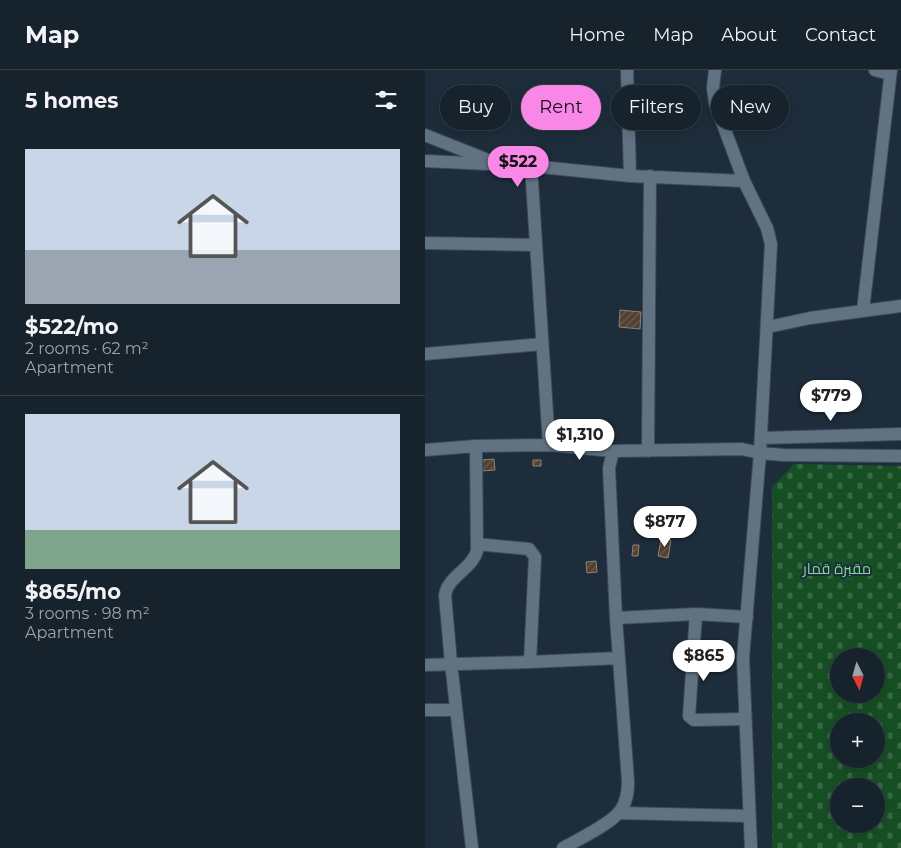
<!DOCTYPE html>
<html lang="en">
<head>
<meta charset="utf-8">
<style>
  :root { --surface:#16222c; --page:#232f38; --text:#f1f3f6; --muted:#9ea4a9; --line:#353f48; --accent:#f987e8 }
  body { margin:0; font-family:Montserrat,Cairo,sans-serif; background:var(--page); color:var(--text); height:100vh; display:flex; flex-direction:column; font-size:19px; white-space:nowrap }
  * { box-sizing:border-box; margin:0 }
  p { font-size:16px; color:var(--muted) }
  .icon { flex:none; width:28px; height:28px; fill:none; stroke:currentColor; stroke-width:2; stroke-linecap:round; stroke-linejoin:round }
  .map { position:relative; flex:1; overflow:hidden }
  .side { display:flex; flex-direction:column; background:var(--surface); width:425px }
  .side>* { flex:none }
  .hud { position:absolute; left:15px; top:15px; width:385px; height:45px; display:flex; gap:10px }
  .needle { width:32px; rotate:174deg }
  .tools { position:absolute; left:405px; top:578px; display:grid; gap:10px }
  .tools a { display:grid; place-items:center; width:55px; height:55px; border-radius:50%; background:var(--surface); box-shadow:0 2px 12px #0003,0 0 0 1px var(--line); font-size:25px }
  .price { position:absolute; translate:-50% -42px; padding:0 11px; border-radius:18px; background:#fff; color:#222; font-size:16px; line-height:32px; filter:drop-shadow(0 1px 2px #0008) }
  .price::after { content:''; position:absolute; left:50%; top:30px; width:15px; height:11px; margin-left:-8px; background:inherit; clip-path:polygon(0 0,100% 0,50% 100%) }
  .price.selected { background:var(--accent); color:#111 }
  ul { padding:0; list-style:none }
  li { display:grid; align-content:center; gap:10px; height:265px; padding:0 25px }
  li+li { border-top:1px solid var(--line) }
  li span { display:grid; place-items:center; height:155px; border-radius:0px; color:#555 }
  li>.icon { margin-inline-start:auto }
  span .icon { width:90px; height:90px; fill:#fffc; stroke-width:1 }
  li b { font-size:21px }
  h2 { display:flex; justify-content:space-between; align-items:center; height:60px; padding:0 25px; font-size:21px }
  .tag { padding:0 18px; border-radius:22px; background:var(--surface); box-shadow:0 2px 12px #0003,0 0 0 1px var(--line); font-size:18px; line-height:45px }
  .tag.selected { background:var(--accent); color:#111 }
  header { display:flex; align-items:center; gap:30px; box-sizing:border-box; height:70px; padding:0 25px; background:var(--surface); border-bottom:1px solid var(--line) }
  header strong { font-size:24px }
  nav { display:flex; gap:28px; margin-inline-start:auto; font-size:18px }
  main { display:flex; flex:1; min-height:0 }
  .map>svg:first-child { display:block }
  .cemetery { fill:url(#cemetery-stones); fill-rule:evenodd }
  .building { fill:url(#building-hatch); stroke:#928070 }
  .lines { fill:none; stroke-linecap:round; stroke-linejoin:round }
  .street-casing { stroke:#3e4b57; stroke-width:14 }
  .secondary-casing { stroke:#3e4b57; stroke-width:14 }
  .street { stroke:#617383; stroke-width:12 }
  .secondary { stroke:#617383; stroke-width:12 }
  .labels { text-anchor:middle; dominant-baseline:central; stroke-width:4; stroke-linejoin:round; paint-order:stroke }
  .park-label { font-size:15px; fill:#7cdb8b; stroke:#1e2d3b }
</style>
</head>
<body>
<header>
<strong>Map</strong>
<nav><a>Home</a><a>Map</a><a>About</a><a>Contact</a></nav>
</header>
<main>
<section class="side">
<h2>5 homes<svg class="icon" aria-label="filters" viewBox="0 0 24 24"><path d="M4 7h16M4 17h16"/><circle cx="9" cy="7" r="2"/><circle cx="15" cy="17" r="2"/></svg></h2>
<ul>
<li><span style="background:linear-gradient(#c9d6e8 65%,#9aa5b1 0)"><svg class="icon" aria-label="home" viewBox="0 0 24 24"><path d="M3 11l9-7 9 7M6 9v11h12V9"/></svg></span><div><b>$522/mo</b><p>2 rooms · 62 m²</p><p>Apartment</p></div></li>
<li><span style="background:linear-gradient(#c9d6e8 75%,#7fa58c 0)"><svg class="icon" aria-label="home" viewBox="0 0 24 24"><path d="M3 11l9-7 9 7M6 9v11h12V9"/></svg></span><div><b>$865/mo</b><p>3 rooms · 98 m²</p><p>Apartment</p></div></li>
</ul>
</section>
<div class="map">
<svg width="476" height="778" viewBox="0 0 476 778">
  <defs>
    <pattern id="cemetery-stones" width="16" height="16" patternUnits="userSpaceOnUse" patternTransform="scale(1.25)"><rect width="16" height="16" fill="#174f24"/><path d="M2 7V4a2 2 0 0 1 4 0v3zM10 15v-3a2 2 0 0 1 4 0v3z" fill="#386844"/></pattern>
    <pattern id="building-hatch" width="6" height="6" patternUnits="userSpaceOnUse" patternTransform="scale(1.25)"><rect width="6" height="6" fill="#514132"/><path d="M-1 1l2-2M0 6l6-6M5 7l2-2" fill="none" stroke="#695c50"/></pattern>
  </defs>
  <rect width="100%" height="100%" fill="#1e2d3b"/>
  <!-- cemetery -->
  <path class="cemetery" d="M369,394L476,396V778H347V417ZM414,586H451V624H414ZM414,651H451V689H414ZM414,716H451V754H414Z"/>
  <!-- building -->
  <path class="building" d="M195,240L216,242L215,259L194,257Z
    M69,389L70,400L57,401V390Z
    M108,390H116V396H108Z
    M236,469L246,470L243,488L233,486Z
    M208,475H214L213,486H207Z
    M171,491L172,502L162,503L161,492Z"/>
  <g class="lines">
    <!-- street casing -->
    <g class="street-casing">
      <path id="street" d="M202,0L205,106
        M450,0L465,4
        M0,65L63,90
        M0,91L106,96
        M0,173L111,175
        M438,240L466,0
        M343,257L385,248L476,236
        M0,284L117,274
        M124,375L106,96L205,106L319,111
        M0,380L51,376L124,375L188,381
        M223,381L225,106
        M52,474L104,479L110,487L105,592
        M271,544L264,646L269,650L320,649
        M191,548L271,544L322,547
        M0,595L105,592L194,588
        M0,640H31
        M195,743L324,746
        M47,778L26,593L20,525C23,506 47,499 52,481L51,376
        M138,778C152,770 186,754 195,741C202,732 203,722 203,711L191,548L184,398L188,381L317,379L335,383"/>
    </g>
    <!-- secondary casing -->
    <g class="secondary-casing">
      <path id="secondary" d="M290,0L288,18L290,33L319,111L342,158L346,174L335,383L318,588L326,778
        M336,368L476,364
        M335,383L359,385L476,386"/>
    </g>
    <!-- street -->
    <use href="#street" class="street"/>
    <!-- secondary -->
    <use href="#secondary" class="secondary"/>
  </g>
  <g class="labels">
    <!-- park labels -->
    <g class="park-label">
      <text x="412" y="498">مقبرة قمار</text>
    </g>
  </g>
</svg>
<div class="tools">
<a><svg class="needle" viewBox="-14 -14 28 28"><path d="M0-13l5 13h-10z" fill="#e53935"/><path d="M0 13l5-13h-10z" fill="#9ea4a9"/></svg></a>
<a>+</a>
<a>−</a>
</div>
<b class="price selected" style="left:93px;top:118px">$522</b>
<b class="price" style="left:406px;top:352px">$779</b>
<b class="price" style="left:155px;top:391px">$1,310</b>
<b class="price" style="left:240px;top:478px">$877</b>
<b class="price" style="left:279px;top:612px">$865</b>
<div class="hud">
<a class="tag">Buy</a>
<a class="tag selected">Rent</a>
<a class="tag">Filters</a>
<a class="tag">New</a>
</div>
</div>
</main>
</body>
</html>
